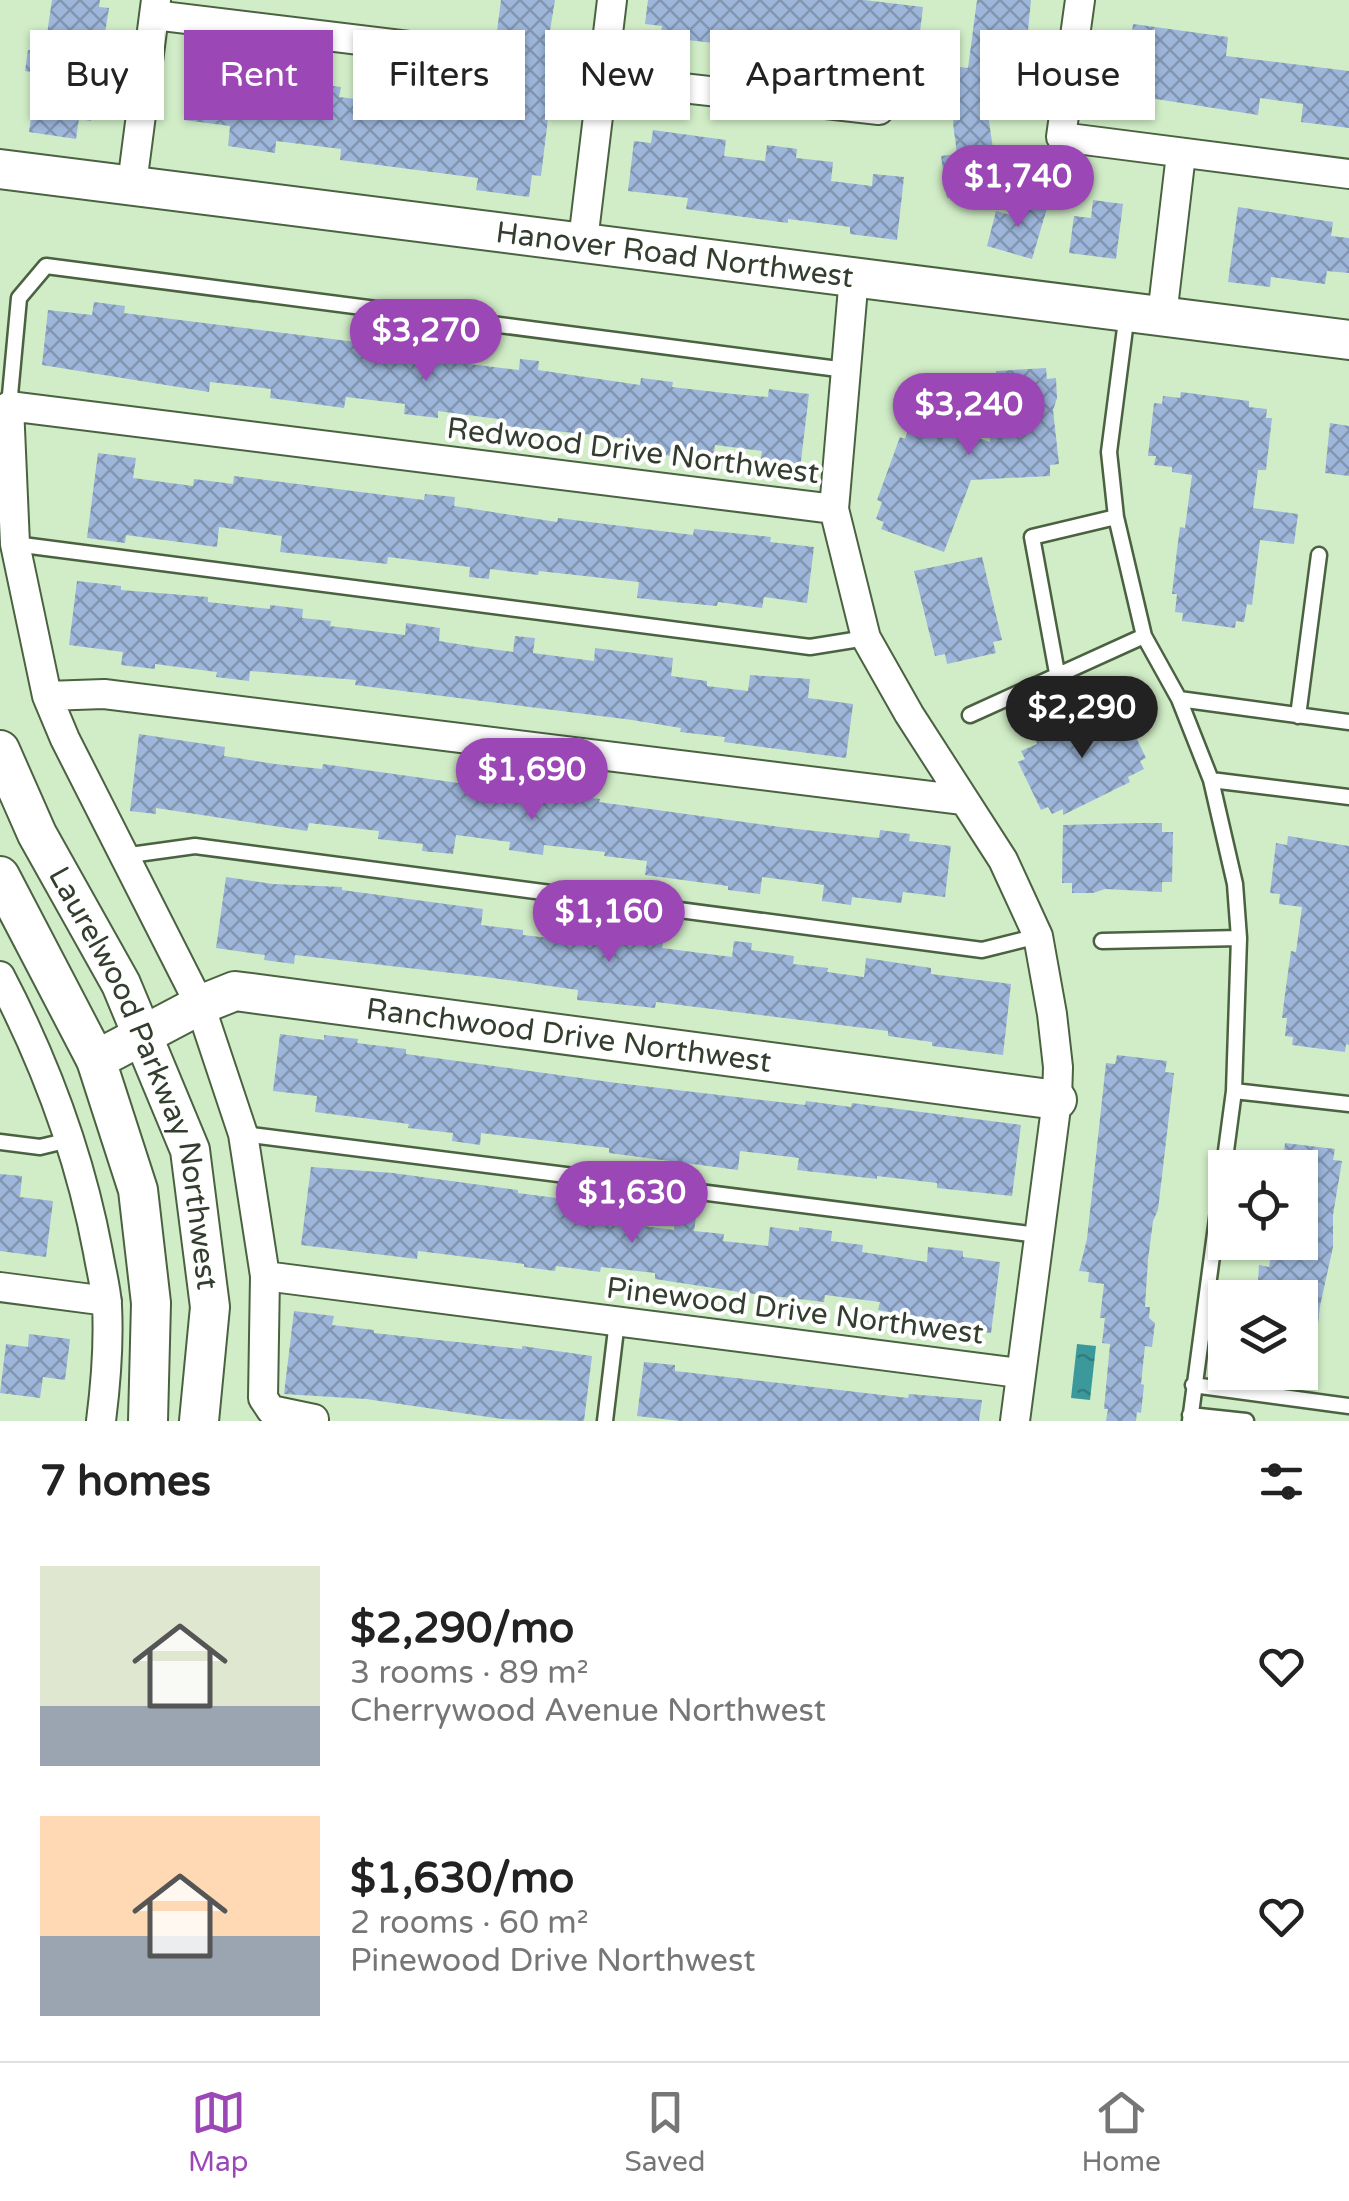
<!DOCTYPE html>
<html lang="en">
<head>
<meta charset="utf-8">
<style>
  :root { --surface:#fff; --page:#f6f6f6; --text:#222; --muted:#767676; --line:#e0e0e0; --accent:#9b47b6 }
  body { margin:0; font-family:"Varela Round",sans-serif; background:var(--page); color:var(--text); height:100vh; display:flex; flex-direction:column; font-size:38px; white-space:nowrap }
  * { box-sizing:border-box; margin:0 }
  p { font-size:32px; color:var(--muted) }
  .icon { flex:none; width:55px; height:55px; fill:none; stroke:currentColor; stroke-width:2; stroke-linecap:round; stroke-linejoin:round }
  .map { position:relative; height:1421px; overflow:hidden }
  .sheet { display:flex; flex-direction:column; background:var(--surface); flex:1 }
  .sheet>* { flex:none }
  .banner { position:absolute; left:30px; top:30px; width:1290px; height:90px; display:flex; gap:20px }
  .fabs { position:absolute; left:1208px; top:1150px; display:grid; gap:20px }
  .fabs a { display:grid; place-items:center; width:110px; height:110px; border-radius:0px; background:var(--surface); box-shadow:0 2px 8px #0004; font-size:50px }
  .price { position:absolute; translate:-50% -85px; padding:0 22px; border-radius:35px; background:var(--accent); color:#fff; font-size:32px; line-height:65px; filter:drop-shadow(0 2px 5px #0008) }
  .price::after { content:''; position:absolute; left:50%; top:60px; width:30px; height:22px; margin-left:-15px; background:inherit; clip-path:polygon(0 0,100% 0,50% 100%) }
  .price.current { background:#222; color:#fff }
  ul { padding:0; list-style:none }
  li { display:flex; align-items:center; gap:30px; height:250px; padding:0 40px }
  li span { display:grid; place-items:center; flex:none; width:280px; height:200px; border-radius:0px; color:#555 }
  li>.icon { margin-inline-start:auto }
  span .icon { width:120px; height:120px; fill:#fffc; stroke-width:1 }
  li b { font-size:42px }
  h2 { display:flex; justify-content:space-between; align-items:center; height:120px; padding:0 40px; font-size:42px }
  .tag { padding:0 35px; border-radius:0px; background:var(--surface); box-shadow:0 2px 8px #0004; font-size:35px; line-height:90px }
  .tag.current { background:var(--accent); color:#fff }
  .tabs { display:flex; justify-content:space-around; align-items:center; height:140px; border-top:2px solid var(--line); background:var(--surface); font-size:28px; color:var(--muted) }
  .tabs a { display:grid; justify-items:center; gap:5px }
  .tabs .current { color:var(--accent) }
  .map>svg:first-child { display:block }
  .water { fill:url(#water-ripples) }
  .building { fill:url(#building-cross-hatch) }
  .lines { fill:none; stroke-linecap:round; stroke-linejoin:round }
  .lane-casing { stroke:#4b6242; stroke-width:19 }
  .street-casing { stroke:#4b6242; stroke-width:32 }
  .secondary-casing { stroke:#4b6242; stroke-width:42 }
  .lane { stroke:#fff; stroke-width:14 }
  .street { stroke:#fff; stroke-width:28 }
  .secondary { stroke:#fff; stroke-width:38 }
  .labels { text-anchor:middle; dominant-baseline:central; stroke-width:8; stroke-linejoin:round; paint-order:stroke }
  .street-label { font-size:30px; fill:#333e2f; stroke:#fff }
</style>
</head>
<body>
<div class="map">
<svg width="1349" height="1421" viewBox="0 0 1349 1421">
  <defs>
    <pattern id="water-ripples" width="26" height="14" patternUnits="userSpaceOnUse" patternTransform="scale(2.5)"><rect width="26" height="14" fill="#3b989b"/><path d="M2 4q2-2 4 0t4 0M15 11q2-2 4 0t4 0" fill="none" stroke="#327d7f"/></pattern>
    <pattern id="building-cross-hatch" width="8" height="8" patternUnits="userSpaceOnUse" patternTransform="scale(2.5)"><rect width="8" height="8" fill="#9db6da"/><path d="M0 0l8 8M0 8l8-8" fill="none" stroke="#8195b1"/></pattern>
  </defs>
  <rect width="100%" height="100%" fill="#d1edc7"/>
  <!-- water -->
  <path class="water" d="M1077,1344L1096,1346L1090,1400L1071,1398Z"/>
  <!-- building -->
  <path class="building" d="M52,0H100L99,7L109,8L91,121L79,119L76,139L29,132L34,96L56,75L25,71L28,50L39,51L41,33L47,34Z
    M501,0H555L548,43L557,44L550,102L541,176L532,175L529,197L476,190L478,178L340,160L341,149L276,141L275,153L228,146L230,126L184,120L191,68L261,76L260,86L316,93L317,84L341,87L339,97L372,101L371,110L392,114L429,119L431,110L486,117Z
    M648,0H864L923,7L918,48L845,41L844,51L806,47L805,53L660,37L662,26L645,24Z
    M977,0H1031L1027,41L1011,39L1003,103L986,101L996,169L978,172L982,193L947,198L941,156L957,154L953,123L960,67L968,68Z
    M1133,24L1228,37L1226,56L1349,71V128L1301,122L1303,104L1260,98L1258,115L1124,94Z
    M653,130L726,140L724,156L765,161L767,145L797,149L796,158L833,162L831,181L872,186L873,174L904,177L897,240L850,234V227L788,219V223L686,209L688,198L628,191L634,141L651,143Z
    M1093,200L1123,204L1116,259L1069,253L1074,216L1091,218Z
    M1021,201L1047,208L1032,259L987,246L996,211L1017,217Z
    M1238,207L1333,222L1331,236L1349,238V273L1327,271L1325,284L1271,277L1270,287L1228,282Z
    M94,302L125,306L124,313L412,349L413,344L446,348L445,361L519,370L520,359L539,361L538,370L640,385L641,378L673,382L672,387L733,394L768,397L769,389L809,394L800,469L760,464L762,451L715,445L713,461L632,451L633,439L497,425L498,419L438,411V418L404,414L405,404L346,397L344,408L270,398L271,389L210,382L209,392L42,365L48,310L92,315Z
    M1046,368L1047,379L1056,378L1057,398L1053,410L1059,464L1050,465V476L971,480L944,552L881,529L884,522L876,519L882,502L877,500L900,437L905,439L911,422L919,425L921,418L990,442L986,381L996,380V371Z
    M1181,392L1249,401V407L1267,409L1266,418H1272L1266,470H1258L1253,508L1298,514L1294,544L1260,540L1252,605L1247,604L1244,622L1236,621L1235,628L1182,621L1183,613L1175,612L1177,594H1172L1177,550L1180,527L1185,528L1192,475L1172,472V467L1154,465L1156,456H1148L1154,403L1162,404L1163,396L1180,398Z
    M1330,423L1349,426V476L1325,473Z
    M98,453L136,458L133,478L193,486L194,479L233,484L234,476L424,500L425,494L455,497L454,506L557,522L558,518L693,535L694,529L771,537L770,542L814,547L807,603L764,597L762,608L718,602L717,606L674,602L637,598L639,582L539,571L538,575L490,569L489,579L469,577L470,567L388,557L387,564L280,552L282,536L219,527L217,547L126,535L125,543L87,538Z
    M982,557L1002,640L993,642L996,653L947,664L945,654L935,656L914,571Z
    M77,581L121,586V590L208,597V602L270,609V605L303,609L302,618L331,621L330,626L405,635L406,623L440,628L439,641L476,647L513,652L515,636L535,638L533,653L594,661L595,648L673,658L671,676L707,681V686L748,691L750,675L810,679L808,698L853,704L846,758L724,742L725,737L680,732L681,728L632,720L355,685L356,680L250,671L249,681L216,677L217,672L155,664V669L121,665L123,652L69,645Z
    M1113,706L1116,714L1123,711L1146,758L1140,761L1144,769L1128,777L1130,782L1063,815V809L1052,814L1048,807L1041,810L1018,762L1025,759L1021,751L1037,744L1035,739L1073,720L1094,710L1097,715Z
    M139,734L225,747L224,756L275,764L322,769L323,764L516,791L517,785L551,789L550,793L600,799L599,802L788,828L879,838L880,830L910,834L909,841L951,846L945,897L903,892L901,903L852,897L851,905L822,901L824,885L762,877L760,894L728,890V886L645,875L647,861L604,856L605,852L544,845L543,855L509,850L510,842L456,835L453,854L422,851L423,844L378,839L379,831L309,823L307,831L156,808V814L130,811Z
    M1142,823H1162V832H1173L1172,882H1162V892L1105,889L1093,893H1072V883H1062L1063,825Z
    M1288,836L1349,846V1045L1346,1044L1345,1052L1292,1045L1293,1037L1285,1036L1287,1018H1282L1285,994L1291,951L1296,952L1302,907L1279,904L1280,894L1270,893L1276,843L1287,845Z
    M226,877L273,884L342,887V890L483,909L481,925L523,930V935L584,942L586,928L663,941L662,948L732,957L734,941L752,943L751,950L794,956L793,964L828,968L827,972L864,977L866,958L931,968V974L1011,984L1003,1055L932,1046V1042L888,1036V1031L656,1002L655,1008L577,1000L578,990L486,977L295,955L294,964L264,960L265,955L216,948Z
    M280,1034L324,1040V1035L358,1039L357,1043L406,1049V1054L617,1083L805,1105L806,1101L851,1107L852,1103L1021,1125L1012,1196L937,1188V1183L877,1176V1179L797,1170L799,1158L740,1151L738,1170L609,1153V1148L481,1133L480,1145L452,1141L453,1133L408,1128L409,1124L315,1112L317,1096L273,1091Z
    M1117,1055L1167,1061L1165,1072L1174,1073L1158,1210L1153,1221L1148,1260L1145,1307H1150L1149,1318L1155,1323L1152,1347L1145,1346L1141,1384L1144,1385L1141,1413L1137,1412L1136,1421H1106L1108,1409H1104L1110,1344L1102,1343L1105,1318H1100L1104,1284L1088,1282L1089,1272L1079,1271L1087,1239L1106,1063L1115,1064Z
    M1285,1143L1335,1149L1333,1160L1342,1161L1333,1215V1247L1320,1306L1313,1367L1300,1366V1298H1257L1259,1265L1269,1267L1273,1242H1300V1168H1282Z
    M311,1167L393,1173L518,1190V1193L564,1199L563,1206L636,1215L635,1225L674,1230L676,1214L696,1217L694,1231L724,1234L723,1241L768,1246L770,1227L799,1231V1227L832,1231L831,1241L863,1245L862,1252L927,1262L928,1247L963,1251V1257L1000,1262L991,1333L965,1330V1324L878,1310L880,1302L825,1295L824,1302L746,1293L655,1279V1273L601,1267L600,1272L556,1266L555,1271L524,1267V1264L418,1251L417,1259L301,1245Z
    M0,1174L22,1176L20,1197L53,1201L46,1257L0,1251Z
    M294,1311L334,1316L332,1325L374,1330V1333L522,1349V1346L592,1356L584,1421L502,1419L366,1399L284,1394Z
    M29,1334L70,1339L65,1380L43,1377L40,1398L0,1393L6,1344L28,1347Z
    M644,1362L675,1365V1371L908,1398L909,1394L982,1400L979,1421H680L637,1416Z"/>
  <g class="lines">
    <!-- lane casing -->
    <g class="lane-casing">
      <path id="lane" d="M1127,313L1109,452L1116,517L1144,636L1179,699L1211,780L1235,884L1239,938L1234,1091L1190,1421
        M9,406L19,298L46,266L846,370
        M15,544L810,647L866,638
        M1057,673L1032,537L1116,517
        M1179,699L1349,722
        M970,715L1144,636
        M1298,716L1319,555
        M1211,780L1349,797
        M123,856L195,846L982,950L1038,936
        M1102,941L1239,938
        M1234,1091L1349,1104
        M243,1134L1038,1235
        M0,1142L40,1147L69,1140
        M1193,1385L1349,1406
        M1190,1415L1246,1421
        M605,1421L617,1321"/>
    </g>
    <!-- street casing -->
    <g class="street-casing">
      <path id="street" d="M1080,0L1061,137L1349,174
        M154,15L417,47
        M602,79L879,110
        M132,184L156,0
        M583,241L612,0
        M854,276L834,509L866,638L909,714L1003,860L1038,936L1052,1014L1058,1067L1057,1100L1015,1421
        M1162,316L1181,154
        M47,696L104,694L963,800
        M0,976C45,1062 80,1156 98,1252C101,1270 106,1288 107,1305C109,1344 106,1382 101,1421
        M265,1276L1019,1373
        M0,1287L107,1301
        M314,1419L271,1410L263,1398L265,1276L243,1134L200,1005L65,739L47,696L15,544L9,406L834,509"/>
    </g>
    <!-- secondary casing -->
    <g class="secondary-casing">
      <g id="secondary">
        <path id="s1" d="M0,169L1349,340"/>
        <path id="s2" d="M0,750L37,834L121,984L190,1150L210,1307L199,1421"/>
        <path d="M0,876L96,1060L138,1190L151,1303L148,1421"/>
        <path id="s3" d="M96,1060L200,1005L235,991L1057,1100"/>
      </g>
    </g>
    <!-- lane -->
    <use href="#lane" class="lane"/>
    <!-- street -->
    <use href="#street" class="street"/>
    <!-- secondary -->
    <use href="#secondary" class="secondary"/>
  </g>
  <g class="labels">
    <!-- street labels -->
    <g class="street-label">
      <text stroke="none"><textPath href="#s1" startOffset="680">Hanover Road Northwest</textPath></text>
      <text transform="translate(633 451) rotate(7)">Redwood Drive Northwest</text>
      <text stroke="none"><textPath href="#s3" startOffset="492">Ranchwood Drive Northwest</textPath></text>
      <text stroke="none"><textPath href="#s2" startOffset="358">Laurelwood Parkway Northwest</textPath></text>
      <text transform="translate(795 1311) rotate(7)">Pinewood Drive Northwest</text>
    </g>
  </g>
</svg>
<div class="fabs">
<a><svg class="icon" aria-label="locate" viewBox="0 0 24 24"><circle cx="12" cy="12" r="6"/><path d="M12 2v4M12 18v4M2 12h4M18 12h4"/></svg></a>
<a><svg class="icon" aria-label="layers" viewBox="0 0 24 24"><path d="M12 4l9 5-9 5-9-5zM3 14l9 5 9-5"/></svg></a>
</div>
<b class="price" style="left:1018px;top:230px">$1,740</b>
<b class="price" style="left:426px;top:384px">$3,270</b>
<b class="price" style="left:969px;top:458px">$3,240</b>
<b class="price current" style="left:1082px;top:761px">$2,290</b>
<b class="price" style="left:532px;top:823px">$1,690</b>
<b class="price" style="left:609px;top:965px">$1,160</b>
<b class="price" style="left:632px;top:1246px">$1,630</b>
<div class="banner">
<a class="tag">Buy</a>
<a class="tag current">Rent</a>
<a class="tag">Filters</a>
<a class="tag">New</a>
<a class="tag">Apartment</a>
<a class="tag">House</a>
</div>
</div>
<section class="sheet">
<h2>7 homes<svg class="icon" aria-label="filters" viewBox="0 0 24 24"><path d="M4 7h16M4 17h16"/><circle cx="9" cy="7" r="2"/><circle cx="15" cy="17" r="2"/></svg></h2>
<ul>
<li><span style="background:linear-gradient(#dfe7d0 70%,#9aa5b1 0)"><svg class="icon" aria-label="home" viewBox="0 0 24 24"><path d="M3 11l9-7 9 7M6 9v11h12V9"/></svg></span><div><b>$2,290/mo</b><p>3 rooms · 89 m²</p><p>Cherrywood Avenue Northwest</p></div><svg class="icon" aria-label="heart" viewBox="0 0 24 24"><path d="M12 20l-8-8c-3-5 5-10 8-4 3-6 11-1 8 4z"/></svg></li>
<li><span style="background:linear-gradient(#ffd9b3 60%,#9aa5b1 0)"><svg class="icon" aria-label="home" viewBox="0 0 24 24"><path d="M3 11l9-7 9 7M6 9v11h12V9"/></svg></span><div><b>$1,630/mo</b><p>2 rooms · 60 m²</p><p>Pinewood Drive Northwest</p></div><svg class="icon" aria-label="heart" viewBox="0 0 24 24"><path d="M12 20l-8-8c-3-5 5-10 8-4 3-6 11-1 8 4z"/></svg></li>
</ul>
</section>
<nav class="tabs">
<a class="current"><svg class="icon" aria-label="map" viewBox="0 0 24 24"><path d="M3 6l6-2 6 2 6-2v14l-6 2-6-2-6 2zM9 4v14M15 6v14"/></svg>Map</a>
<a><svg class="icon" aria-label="saved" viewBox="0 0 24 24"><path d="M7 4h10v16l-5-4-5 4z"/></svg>Saved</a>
<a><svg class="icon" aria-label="home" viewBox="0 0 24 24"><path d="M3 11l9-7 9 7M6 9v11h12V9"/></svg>Home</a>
</nav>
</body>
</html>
